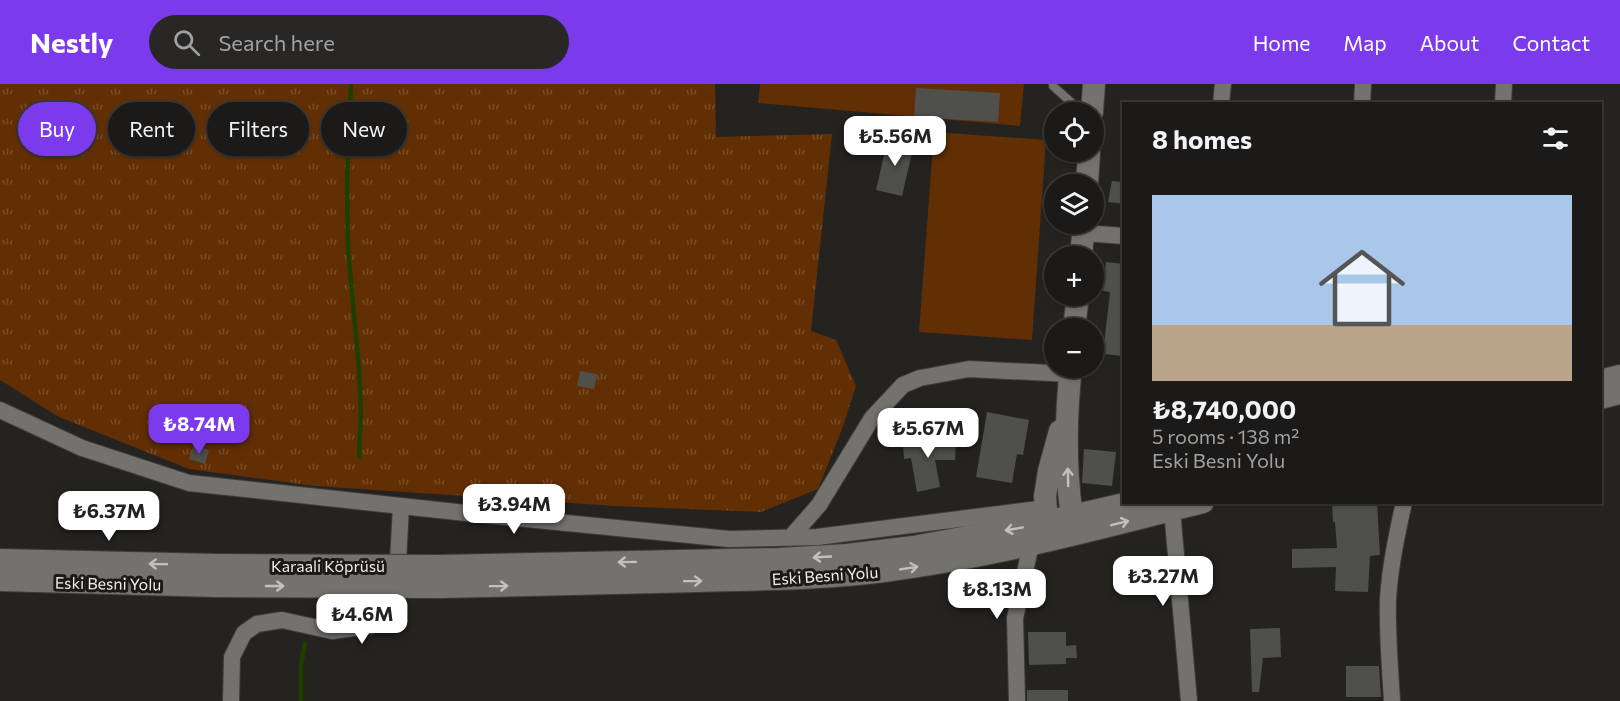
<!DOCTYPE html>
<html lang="en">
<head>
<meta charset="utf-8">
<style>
  :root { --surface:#1b1a18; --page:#282725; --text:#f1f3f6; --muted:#a0a1a2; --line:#393837; --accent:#7c3aed }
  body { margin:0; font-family:Commissioner,sans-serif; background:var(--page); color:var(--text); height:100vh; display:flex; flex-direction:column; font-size:22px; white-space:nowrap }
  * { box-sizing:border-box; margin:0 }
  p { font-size:20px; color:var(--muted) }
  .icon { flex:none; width:33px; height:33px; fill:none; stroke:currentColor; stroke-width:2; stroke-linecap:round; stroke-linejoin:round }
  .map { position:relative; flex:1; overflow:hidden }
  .details { position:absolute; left:1122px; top:18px; width:480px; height:402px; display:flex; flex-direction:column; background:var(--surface); border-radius:0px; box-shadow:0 2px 4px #0004,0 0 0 2px var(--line) }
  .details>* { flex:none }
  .guide { position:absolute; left:18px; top:18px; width:570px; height:54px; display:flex; gap:12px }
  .tools { position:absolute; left:1044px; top:18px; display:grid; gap:12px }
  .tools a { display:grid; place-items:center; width:60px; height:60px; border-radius:50%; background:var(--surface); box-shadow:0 2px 4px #0004,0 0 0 2px var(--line); font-size:30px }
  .price { position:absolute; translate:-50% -51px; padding:0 14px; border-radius:12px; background:#fff; color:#222; font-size:20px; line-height:39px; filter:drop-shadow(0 2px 3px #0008) }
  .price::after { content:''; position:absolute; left:50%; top:36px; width:18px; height:14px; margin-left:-9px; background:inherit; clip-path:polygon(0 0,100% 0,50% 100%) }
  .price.selected { background:var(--accent); color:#fff }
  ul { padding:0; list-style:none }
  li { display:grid; align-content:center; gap:12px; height:318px; padding:0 30px }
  li span { display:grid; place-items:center; height:186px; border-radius:0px; color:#555 }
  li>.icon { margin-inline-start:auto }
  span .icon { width:108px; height:108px; fill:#fffc; stroke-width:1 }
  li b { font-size:26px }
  h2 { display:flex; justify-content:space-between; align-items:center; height:72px; padding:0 30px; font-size:26px }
  .chip { padding:0 21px; border-radius:27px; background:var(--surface); box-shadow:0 2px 4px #0004,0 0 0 2px var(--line); font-size:21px; line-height:54px }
  .chip.selected { background:var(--accent); color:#fff }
  header { display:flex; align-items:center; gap:36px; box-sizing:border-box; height:84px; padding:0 30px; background:var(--accent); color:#fff }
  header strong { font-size:28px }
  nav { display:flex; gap:33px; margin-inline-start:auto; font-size:21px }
  .search { width:420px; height:54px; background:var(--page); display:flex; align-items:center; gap:15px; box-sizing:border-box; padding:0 21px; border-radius:33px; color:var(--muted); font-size:22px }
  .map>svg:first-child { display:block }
  .park { fill:url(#park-tufts) }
  .garden { fill:#622f04 }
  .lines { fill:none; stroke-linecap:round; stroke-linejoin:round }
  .stream { stroke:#1e3f00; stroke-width:4.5 }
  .building { fill:#4f504c }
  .service-casing { stroke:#3e3d3b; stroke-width:10 }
  .minor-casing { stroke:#3e3d3b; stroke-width:18 }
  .secondary-casing { stroke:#3e3d3b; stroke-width:24 }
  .service { stroke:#73726e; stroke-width:8 }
  .minor { stroke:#73726e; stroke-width:16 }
  .secondary { stroke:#73726e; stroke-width:22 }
  .secondary-bridge-casing { stroke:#3e3d3b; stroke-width:24; stroke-linecap:butt }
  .secondary-bridge { stroke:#73726e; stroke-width:22 }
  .oneway { stroke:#c2c1bf }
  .labels { text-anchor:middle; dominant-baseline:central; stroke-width:6; stroke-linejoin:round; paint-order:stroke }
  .street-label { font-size:16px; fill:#edecea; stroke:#1b1a17 }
</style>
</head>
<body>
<header>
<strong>Nestly</strong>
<div class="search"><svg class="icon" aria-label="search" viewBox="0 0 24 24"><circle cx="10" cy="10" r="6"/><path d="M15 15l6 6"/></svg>Search here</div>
<nav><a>Home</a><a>Map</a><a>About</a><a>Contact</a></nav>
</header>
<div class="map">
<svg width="1620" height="617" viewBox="0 0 1620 617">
  <defs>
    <pattern id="park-tufts" width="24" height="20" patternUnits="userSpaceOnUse" patternTransform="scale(1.5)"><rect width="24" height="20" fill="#622f04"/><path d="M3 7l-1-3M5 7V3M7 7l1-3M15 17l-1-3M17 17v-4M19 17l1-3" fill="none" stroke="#794d29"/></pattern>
  </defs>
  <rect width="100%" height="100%" fill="#242320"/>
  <!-- park -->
  <path class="park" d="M0,0H715L716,53L832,50L811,247L836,256L856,302L842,345L818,405L761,428L615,422L315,402L189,385L59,333L0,296Z"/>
  <!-- garden -->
  <path class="garden" d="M760,0H1024L1020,42L758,19Z
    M934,48L1046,56L1032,256L919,248Z"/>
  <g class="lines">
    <!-- stream -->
    <path class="stream" d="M351,0L347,99L348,166L359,284L361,330L359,373
      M301,617V581L305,560"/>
  </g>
  <!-- building -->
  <path class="building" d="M916,4L1000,9L998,38L914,33Z
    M888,54L914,60L902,112L876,106Z
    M1112,97L1124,98V120L1108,118Z
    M1106,178L1124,180V272L1103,270L1110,208L1103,207Z
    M580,287L597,290L594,305L577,302Z
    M987,328L1029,336L1023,371L1017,370L1012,399L976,393Z
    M913,352L925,353V354L956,355L955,376H935L940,403L917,408L911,374L904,375L903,360L913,359Z
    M194,361L209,366L205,380L189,375Z
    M1084,365L1116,368L1112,402L1082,399Z
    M1332,418H1377L1380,471L1370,472L1368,508L1335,507L1336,483L1292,484V465L1337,464L1335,438H1333Z
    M1280,544L1281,573L1263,574L1259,608H1252L1250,545Z
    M1028,548H1066V562L1076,561L1077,574H1066V580L1029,581Z
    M1346,582H1379L1381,613H1346Z
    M1027,606H1068V617H1027Z"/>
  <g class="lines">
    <!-- service casing -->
    <g class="service-casing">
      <path id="service" d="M1053,0V2L1082,28"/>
    </g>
    <!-- minor casing -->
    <g class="minor-casing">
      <path id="minor" d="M1221,20L1223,0
        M1362,20L1363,0
        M1503,20L1504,0
        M1084,149L1124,152
        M0,326L82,364L189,399L475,430L729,455L817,453L1046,424
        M1172,426L1189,617
        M790,454L819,421L872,334L903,301L920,294L969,285L1070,290
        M231,617L232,573L244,549L257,540L282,536L332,547L370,542L389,528L396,516L401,422
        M1017,617L1015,534L1031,460
        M1392,617C1390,583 1387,549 1388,515C1390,482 1397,450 1404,418"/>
    </g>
    <!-- secondary casing -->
    <g class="secondary-casing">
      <path id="secondary" d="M1092,28L1094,0
        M1087,100L1089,68
        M1081,172L1084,140
        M1074,244L1078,212
        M1071,284C1065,337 1065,393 1074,446
        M1600,297L1620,292
        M1600,314L1620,309
        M1048,453L1045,412L1049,387L1060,347
        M0,476L216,481
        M440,482L780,475L847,471L913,463L1033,441L1133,418
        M0,496L216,502
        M440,503C526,501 612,499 698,497C760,495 823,495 884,487C992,473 1098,445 1203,418"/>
    </g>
    <!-- service -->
    <use href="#service" class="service"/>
    <!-- minor -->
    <use href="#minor" class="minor"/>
    <!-- secondary -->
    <use href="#secondary" class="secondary"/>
    <!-- secondary-bridge casing -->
    <g class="secondary-bridge-casing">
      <path id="secondary-bridge" d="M216,481L440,482
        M216,502L440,503"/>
    </g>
    <!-- secondary-bridge -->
    <use href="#secondary-bridge" class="secondary-bridge"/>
  </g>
  <!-- one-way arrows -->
  <defs><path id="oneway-shaft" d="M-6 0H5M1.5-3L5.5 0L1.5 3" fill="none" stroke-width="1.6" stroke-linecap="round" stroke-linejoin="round" transform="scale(1.5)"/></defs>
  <g class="oneway">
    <use href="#oneway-shaft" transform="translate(1068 393) rotate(-91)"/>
    <use href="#oneway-shaft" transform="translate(1120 439) rotate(-14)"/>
    <use href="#oneway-shaft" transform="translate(1014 445) rotate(170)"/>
    <use href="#oneway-shaft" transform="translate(822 473) rotate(177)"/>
    <use href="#oneway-shaft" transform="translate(627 478) rotate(179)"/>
    <use href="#oneway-shaft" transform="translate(158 480) rotate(-179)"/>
    <use href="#oneway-shaft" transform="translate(909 484) rotate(-9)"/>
    <use href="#oneway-shaft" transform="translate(693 497) rotate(-1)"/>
    <use href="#oneway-shaft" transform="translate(275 502)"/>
    <use href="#oneway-shaft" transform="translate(499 502) rotate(-1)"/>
  </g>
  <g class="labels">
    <!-- street labels -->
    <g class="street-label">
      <text x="328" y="481">Karaali Köprüsü</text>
      <text transform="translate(825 491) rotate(-4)">Eski Besni Yolu</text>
      <text transform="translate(108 499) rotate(1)">Eski Besni Yolu</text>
    </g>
  </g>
</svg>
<div class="tools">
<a><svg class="icon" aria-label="locate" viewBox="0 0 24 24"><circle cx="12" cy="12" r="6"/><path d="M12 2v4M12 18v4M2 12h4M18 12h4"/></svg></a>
<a><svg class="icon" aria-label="layers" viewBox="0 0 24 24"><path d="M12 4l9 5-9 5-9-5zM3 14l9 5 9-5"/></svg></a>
<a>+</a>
<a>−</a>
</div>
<b class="price" style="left:895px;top:83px">₺5.56M</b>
<b class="price selected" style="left:199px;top:371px">₺8.74M</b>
<b class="price" style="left:928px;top:375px">₺5.67M</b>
<b class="price" style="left:514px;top:451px">₺3.94M</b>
<b class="price" style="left:109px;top:458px">₺6.37M</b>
<b class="price" style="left:1163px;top:523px">₺3.27M</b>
<b class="price" style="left:997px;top:536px">₺8.13M</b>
<b class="price" style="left:362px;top:561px">₺4.6M</b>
<div class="guide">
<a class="chip selected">Buy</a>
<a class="chip">Rent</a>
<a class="chip">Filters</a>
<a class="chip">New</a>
</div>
<section class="details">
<h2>8 homes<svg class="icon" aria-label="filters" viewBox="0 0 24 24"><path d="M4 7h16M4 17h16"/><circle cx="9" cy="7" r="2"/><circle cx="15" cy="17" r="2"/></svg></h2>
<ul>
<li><span style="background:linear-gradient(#a9c7e8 70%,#b9a48a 0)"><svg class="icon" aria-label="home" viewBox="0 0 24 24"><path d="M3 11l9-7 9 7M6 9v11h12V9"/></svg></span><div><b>₺8,740,000</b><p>5 rooms · 138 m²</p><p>Eski Besni Yolu</p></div></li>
</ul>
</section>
</div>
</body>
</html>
